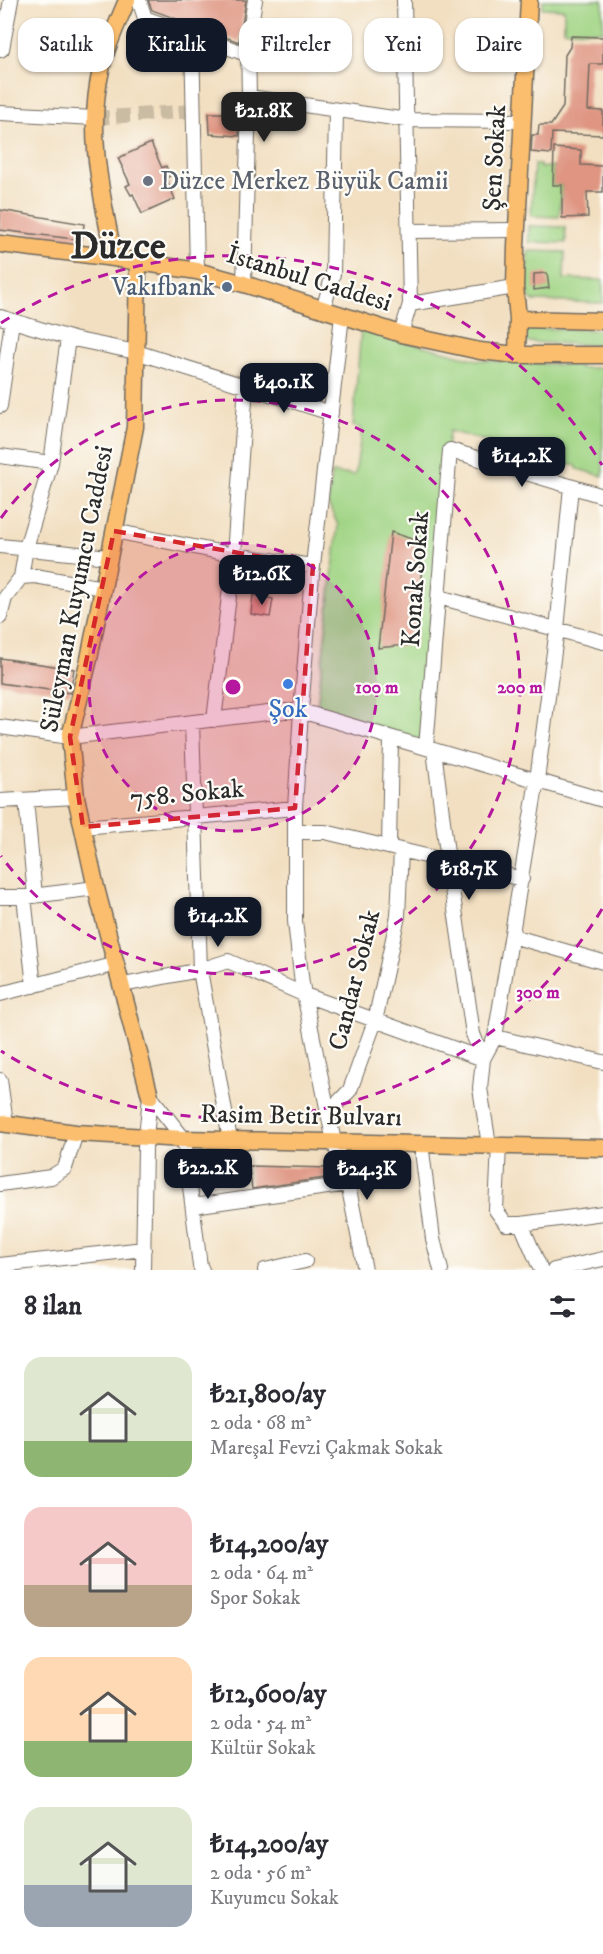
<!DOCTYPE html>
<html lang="tr">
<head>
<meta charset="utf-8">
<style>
  :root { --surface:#fff; --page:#f7f7f7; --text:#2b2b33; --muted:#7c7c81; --accent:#111827 }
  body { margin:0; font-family:"IM FELL DW Pica",serif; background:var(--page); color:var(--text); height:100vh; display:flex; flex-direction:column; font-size:22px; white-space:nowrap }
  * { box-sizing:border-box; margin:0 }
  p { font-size:20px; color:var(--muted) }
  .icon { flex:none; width:33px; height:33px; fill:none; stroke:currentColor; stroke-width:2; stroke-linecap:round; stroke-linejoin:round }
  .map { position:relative; height:1270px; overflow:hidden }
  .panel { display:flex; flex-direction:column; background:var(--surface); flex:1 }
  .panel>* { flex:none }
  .guide { position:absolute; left:18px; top:18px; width:567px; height:54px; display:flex; gap:12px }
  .price { position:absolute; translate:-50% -51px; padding:0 14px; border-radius:12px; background:var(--accent); color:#fff; font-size:20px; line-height:39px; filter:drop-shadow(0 2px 3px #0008) }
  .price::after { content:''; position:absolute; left:50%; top:36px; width:18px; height:14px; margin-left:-9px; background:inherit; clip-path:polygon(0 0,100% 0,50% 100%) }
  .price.active { background:#222; color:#fff }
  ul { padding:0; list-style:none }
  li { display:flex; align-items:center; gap:18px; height:150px; padding:0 24px }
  li span { display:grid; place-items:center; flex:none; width:168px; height:120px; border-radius:18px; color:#555 }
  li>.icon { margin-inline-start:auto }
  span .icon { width:72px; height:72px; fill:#fffc; stroke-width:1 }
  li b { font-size:26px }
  h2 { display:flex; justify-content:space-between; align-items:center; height:72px; padding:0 24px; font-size:26px }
  .chip { padding:0 21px; border-radius:18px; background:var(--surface); box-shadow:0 2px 4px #0004; font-size:21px; line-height:54px }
  .chip.active { background:var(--accent); color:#fff }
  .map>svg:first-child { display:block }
  .green { fill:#a0d484; stroke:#668058; stroke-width:1.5 }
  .building { fill:#df9582 }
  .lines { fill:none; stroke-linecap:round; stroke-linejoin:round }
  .minor-tunnel { stroke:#cabba3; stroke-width:14; stroke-dasharray:14 7; stroke-linecap:butt }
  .minor-casing { stroke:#716a60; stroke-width:16 }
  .major-casing { stroke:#716a60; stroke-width:19 }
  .minor { stroke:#fff; stroke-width:14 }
  .major { stroke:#fbbe6e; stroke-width:16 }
  .marked { fill:#d62828; fill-opacity:0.2; stroke:#d62828; stroke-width:4.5; stroke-dasharray:12 8; stroke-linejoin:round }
  .ring { fill:none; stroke:#b5179e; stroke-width:3; stroke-dasharray:10 8 }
  .worship-dot { fill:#6b7280; stroke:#fdfcf7; stroke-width:2 }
  .service-dot { fill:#5c6f8a; stroke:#fdfcf7; stroke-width:2 }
  .shop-dot { fill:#3f7fe0; stroke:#fdfcf7; stroke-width:2 }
  .labels { text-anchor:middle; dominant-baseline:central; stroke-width:4.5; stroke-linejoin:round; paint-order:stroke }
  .street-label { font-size:26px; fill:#2b2b2b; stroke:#fdfcf7 }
  .worship-label { font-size:26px; fill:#5b616d; stroke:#fdfcf7; text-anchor:start }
  .service-label { font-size:26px; fill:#4e5e75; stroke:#fdfcf7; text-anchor:end }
  .shop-label { font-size:26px; fill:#366cbe; stroke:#fdfcf7 }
  .town-label { font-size:38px; font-weight:bold; fill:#2b2b2b; stroke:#fdfcf7 }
  .centre { fill:#b5179e; stroke:#fdfcf7; stroke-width:3 }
  .ring-label { font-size:18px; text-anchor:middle; font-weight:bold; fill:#b5179e; stroke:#fdfcf7; stroke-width:4.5; stroke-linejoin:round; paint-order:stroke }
</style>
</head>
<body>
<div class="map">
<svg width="603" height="1270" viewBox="0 0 603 1270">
  <rect width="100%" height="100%" fill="#fdfcf7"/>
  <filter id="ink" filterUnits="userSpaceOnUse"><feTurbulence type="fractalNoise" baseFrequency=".0167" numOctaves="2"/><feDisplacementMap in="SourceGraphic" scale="12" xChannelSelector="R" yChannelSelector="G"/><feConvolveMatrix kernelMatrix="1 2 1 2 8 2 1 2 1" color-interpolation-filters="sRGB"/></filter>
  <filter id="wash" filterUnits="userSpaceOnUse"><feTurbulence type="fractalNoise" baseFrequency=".008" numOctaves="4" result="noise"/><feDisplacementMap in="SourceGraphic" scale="24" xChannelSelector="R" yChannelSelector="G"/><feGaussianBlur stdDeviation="1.35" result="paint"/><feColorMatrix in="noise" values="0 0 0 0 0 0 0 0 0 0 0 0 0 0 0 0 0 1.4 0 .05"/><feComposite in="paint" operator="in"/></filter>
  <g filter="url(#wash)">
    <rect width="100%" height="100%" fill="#f2dfc1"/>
    <!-- green -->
    <path class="green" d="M543,0H603V31L564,30V9L542,8Z
      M534,164L540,165V168L553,166V185H562L559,217L531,216Z
      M529,226L565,227L566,243L529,242Z
      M528,251L565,252L564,279L603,280V303L534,301L530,299L527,291Z
      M525,328L603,330V345L525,342Z
      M361,330L478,360L579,366V368H603V476L577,469V466L449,431L434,575L421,740L317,707L338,525L328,504L332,473L355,475L362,429L353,426Z"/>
    <g id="blocks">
      <!-- building -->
      <path class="building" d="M148,0H246L239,42L152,10Z
        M571,36L603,37V64H590L588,110L603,111V135L552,133L551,154L531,152L532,135H538L539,125H551L563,107L565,55L570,47Z
        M209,113H240L239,136L210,134Z
        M151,143L162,168L166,166L170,176L166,178L175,199L142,214L133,194L131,195L126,186L130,184L118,158Z
        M554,148L581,150V165L603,166V192H587L588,217L562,218V185H553Z
        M0,210L84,224L82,240L0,230Z
        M547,273L549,288L534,290V274Z
        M391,532L424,543L415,644L378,648Z
        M253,595L273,599L270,617L251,614Z
        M0,658L74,669L70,693L0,683Z
        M249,1166L330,1168L331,1177L252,1189Z"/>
    </g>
  </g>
  <g filter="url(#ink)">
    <use href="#blocks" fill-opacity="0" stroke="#716a60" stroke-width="1.5"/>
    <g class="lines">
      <!-- minor-tunnel -->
      <path class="minor-tunnel" d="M95,118L193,111"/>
      <!-- minor casing -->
      <g class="minor-casing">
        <path id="minor" d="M139,0L145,18L249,55
          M192,36L197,271
          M248,42L328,35
          M0,50L2,49L11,0
          M249,97L407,120L521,121
          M0,113L95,118
          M409,231L516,230
          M244,284L249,97L248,42L255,0
          M410,304L515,287
          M323,310L333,274L336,110
          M342,316L312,574L301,711L295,808V921L302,984L334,1142L348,1184L365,1270
          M0,317L73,339L136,352L331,413
          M401,334L410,304L404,0
          M0,406L12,321
          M0,456L51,463
          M114,531L234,555L313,566
          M0,546L109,557
          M21,577L35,576L103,588
          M439,597L603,642
          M0,617L5,598L21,577L26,548L51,463L68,338
          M214,720L234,555L246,386
          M192,722L200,970L230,1140
          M0,727L70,737L284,711H301L603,800
          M426,748L450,450L603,496
          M434,750L448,861L473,1034L483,1059
          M26,800L35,896
          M0,801L76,797
          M83,827L295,808
          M295,832H325L522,879
          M389,847L391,738
          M0,897H24L96,888
          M24,897L34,986
          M512,936L603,962
          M123,985L200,970L228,961L305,995L483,1059
          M0,994L117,964
          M495,1037L603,1062
          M0,1080L6,1124
          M150,1096L184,1139L200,1266L202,1270
          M328,1113L350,1090L375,1021L398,916L401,850
          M421,1143L433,1239L441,1270
          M489,1145L480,1088L483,1059L495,1037L537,780L557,629L571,487
          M499,1145L496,1210L506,1224H521L603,1213
          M0,1184L51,1177L65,1168L76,1133
          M193,1206L348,1184
          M521,1224L541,1270
          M0,1265L144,1249
          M143,1270L145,1148L150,1096
          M265,1270L305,1261
          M554,1270L603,1259"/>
      </g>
      <!-- major casing -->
      <g class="major-casing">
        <path id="major" d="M0,244L114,258L197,271L244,284L401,334L480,351L517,355H603
          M114,258C102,196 86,133 101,70C106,46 118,23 127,0
          M138,262L135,427L89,659L70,737L76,797L96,888L150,1096
          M518,319L603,321
          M517,355L518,319L515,287L516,246L529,0
          M0,1123L76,1133L184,1139L603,1148"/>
      </g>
      <!-- minor -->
      <use href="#minor" class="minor"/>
      <!-- major -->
      <use href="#major" class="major"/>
    </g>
  </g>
  <!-- marked area -->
  <path class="marked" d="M114,531L313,566L295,808L83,827L70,737Z"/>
  <!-- distance rings -->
  <circle cx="233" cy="687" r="144" fill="#b5179e" fill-opacity=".12"/>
  <g class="ring">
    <circle cx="233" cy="687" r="144"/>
    <path d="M1 518A287 287 0 1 1 1 856"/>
    <path d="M602 909A431 431 0 0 1 1 1051M1 323A431 431 0 0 1 602 465"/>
  </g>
  <!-- markers -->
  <circle class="worship-dot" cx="148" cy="181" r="6"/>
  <circle class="service-dot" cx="227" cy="287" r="6"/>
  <circle class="shop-dot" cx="288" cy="684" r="6"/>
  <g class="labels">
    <!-- street labels -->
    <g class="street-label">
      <text transform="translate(495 158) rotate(-87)">Şen Sokak</text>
      <text transform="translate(309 279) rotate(17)">İstanbul Caddesi</text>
      <text transform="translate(416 579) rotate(-86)">Konak Sokak</text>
      <text transform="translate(77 589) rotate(-79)">Süleyman Kuyumcu Caddesi</text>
      <text transform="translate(187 794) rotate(-5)">758. Sokak</text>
      <text transform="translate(355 980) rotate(-76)">Candar Sokak</text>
      <text transform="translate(301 1116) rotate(1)">Rasim Betir Bulvarı</text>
    </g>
    <!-- worship labels -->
    <g class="worship-label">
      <text x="160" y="181">Düzce Merkez Büyük Camii</text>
    </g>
    <!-- service labels -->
    <g class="service-label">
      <text x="215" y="287">Vakıfbank</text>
    </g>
    <!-- shop labels -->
    <g class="shop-label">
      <text x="288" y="709">Şok</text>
    </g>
    <!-- town labels -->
    <g class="town-label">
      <text x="118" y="247">Düzce</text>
    </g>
  </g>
  <circle cx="233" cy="687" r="9" class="centre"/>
  <g class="ring-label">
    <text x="377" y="693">100 m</text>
    <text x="520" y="693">200 m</text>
    <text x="538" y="998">300 m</text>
  </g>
</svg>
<b class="price active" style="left:264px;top:143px">₺21.8K</b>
<b class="price" style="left:284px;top:414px">₺40.1K</b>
<b class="price" style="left:522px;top:488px">₺14.2K</b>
<b class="price" style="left:262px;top:606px">₺12.6K</b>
<b class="price" style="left:469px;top:901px">₺18.7K</b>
<b class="price" style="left:218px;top:948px">₺14.2K</b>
<b class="price" style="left:208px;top:1200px">₺22.2K</b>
<b class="price" style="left:367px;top:1201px">₺24.3K</b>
<div class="guide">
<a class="chip">Satılık</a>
<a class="chip active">Kiralık</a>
<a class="chip">Filtreler</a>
<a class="chip">Yeni</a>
<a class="chip">Daire</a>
</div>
</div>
<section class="panel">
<h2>8 ilan<svg class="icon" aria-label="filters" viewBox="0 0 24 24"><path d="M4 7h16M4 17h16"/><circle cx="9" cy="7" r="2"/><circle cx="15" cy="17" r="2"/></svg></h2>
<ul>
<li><span style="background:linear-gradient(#dfe7d0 70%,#8fb573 0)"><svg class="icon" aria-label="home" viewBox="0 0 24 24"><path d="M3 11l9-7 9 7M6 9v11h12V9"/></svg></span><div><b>₺21,800/ay</b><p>2 oda · 68 m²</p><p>Mareşal Fevzi Çakmak Sokak</p></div></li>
<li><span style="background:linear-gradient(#f6c9c9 65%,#b9a48a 0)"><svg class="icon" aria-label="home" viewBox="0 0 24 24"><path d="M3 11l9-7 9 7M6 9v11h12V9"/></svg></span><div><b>₺14,200/ay</b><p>2 oda · 64 m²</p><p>Spor Sokak</p></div></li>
<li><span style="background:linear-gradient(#ffd9b3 70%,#8fb573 0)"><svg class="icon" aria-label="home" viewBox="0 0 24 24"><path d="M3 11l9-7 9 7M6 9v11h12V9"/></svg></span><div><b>₺12,600/ay</b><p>2 oda · 54 m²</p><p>Kültür Sokak</p></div></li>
<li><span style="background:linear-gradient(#dfe7d0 65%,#9aa5b1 0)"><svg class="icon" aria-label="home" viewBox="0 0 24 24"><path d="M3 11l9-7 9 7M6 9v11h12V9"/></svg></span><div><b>₺14,200/ay</b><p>2 oda · 56 m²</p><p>Kuyumcu Sokak</p></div></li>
</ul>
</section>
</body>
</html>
